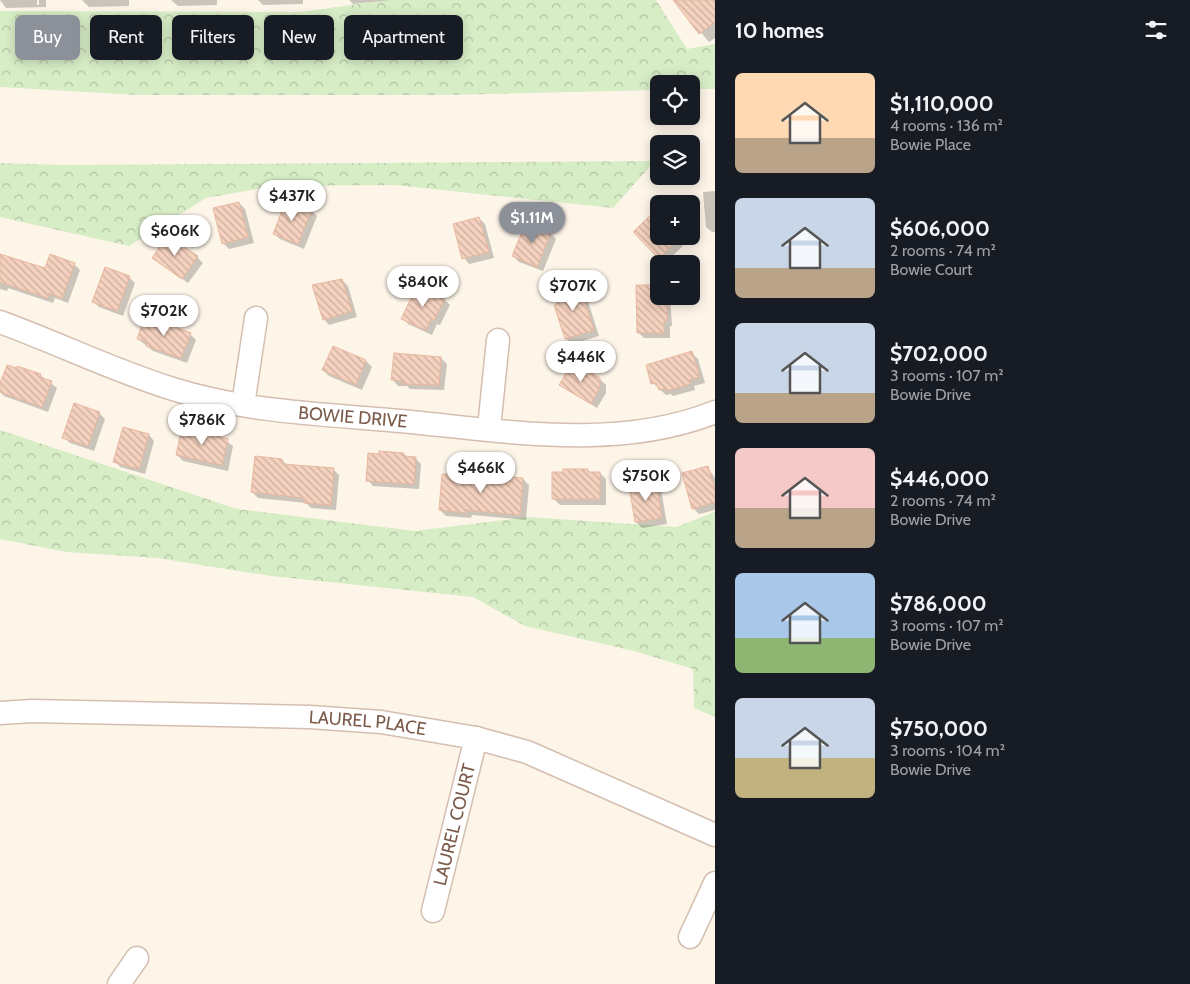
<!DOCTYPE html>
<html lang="en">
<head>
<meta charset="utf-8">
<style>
  :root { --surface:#171b24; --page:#20242c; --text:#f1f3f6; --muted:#9ea1a6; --accent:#8c9099 }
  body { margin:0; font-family:Cabin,sans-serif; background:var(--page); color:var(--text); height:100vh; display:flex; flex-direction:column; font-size:19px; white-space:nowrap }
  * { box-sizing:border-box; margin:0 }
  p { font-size:16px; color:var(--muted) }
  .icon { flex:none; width:28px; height:28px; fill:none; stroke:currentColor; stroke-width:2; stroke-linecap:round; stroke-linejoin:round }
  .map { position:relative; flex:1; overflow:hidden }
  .drawer { display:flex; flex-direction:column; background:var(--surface); width:475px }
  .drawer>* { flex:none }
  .banner { position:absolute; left:15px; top:15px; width:475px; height:45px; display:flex; gap:10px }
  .buttons { position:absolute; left:650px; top:75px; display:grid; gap:10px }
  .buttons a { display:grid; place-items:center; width:50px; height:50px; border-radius:8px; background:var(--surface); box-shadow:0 2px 12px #0003; font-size:25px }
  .price { position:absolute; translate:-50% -42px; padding:0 11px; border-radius:18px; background:#fff; color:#222; font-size:16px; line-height:32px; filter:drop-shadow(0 1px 2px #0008) }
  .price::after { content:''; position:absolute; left:50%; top:30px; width:15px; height:11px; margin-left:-8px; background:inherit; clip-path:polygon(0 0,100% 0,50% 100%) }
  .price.on { background:var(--accent); color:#fff }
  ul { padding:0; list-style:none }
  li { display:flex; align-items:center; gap:15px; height:125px; padding:0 20px }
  li span { display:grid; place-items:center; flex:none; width:140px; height:100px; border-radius:8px; color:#555 }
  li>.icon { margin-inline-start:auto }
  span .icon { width:60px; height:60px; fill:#fffc; stroke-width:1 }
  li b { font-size:21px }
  h2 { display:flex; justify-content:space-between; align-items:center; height:60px; padding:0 20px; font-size:21px }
  .tag { padding:0 18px; border-radius:8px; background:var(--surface); box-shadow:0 2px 12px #0003; font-size:18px; line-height:45px }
  .tag.on { background:var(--accent); color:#fff }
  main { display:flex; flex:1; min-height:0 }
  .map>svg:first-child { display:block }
  .forest { fill:url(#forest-crowns) }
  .shadow { fill:#0003 }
  .building { fill:url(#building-back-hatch); stroke:#e9b89e }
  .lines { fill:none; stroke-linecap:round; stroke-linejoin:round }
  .street-casing { stroke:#d4beb0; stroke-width:25 }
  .street { stroke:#fff; stroke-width:22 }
  .labels { text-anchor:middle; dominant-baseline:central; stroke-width:5; stroke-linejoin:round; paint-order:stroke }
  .street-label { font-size:18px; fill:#7b5a4a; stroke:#fff9f1 }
</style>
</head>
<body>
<main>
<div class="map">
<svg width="715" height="984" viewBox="0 0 715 984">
  <defs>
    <pattern id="forest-crowns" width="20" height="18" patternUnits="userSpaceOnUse" patternTransform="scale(1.25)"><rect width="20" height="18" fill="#d7edc6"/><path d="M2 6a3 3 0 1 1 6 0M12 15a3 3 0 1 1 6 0" fill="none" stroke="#b3c3a3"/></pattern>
    <pattern id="building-back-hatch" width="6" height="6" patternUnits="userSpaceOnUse" patternTransform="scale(1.25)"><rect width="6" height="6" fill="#f5d2bf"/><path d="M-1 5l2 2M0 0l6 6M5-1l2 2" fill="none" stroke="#cbad9d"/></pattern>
  </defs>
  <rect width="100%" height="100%" fill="#fef5e9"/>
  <!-- forest -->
  <path class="forest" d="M386,0H656L687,49L715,44V89H691V84H659V90L445,95H138L0,87V11L302,12Z
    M655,161L613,208L394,185L274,186L206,198L129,246L0,217V163L63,165Z
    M0,430L237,509L415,531L528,517L676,527L715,512V717L694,708L693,669L634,651L525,626L473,597L271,576L157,558L66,552L0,539Z"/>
  <!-- shadow -->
  <path class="shadow" d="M0,0H37V5H39V0H46V7L6,8Z
    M82,0H129V6L89,7Z
    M171,0H217V5L178,6Z
    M258,0H303V4L263,5Z
    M349,0H390L353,4Z
    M674,0H715V38L709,42Z
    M715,191V232H712L706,227L703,192Z
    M239,203L245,209L254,243L229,249L224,244Z
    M311,210L317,216L304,249L280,239L274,234Z
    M479,218L485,224L494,258L469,264L464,258Z
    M635,232L673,236L683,246L665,263Z
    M550,233L556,239L543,271L519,262L513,256Z
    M0,255L45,269L74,264L80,270L68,303L55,298L53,303L8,288L7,291L0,289Z
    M197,257L203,263L188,283L153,258Z
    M129,277L135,283L123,316L99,307L93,301Z
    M342,280L348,286L357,317L329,325L324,319Z
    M579,286L585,292L599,336L572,344L566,339L558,305Z
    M659,296H670L672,326H670V338H644L638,332Z
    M444,299L450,305L440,325L437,324L432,335L408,324L403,318Z
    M190,334L196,340L187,363L153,351L138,339Z
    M333,347L366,361L372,367L362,390L329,376L323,370Z
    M692,353L698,359L705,383L694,386L695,390L673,396L671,394L666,395L653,383Z
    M441,358L447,364L444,390L410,389L407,386H398L393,380Z
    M40,375L57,388L48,412L4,396L0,392V386Z
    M600,379L606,385V393L597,408L561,385Z
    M99,413L105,419L94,451L70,443L64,437Z
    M216,434L233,446L228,471L183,461L177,455Z
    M149,435L154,441L145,474L120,467L115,461Z
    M404,454L407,457L415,458L421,464L419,489L373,486L368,480Z
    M282,460L287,465L333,469L339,475L336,510L311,508L306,503L258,498L252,492Z
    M708,468L715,478V510L699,514L693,508Z
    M588,470L590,473H600L606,479V505H560L554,499Z
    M458,474L523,479L529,485L526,520L472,515L471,518L446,516L440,510Z
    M656,483L661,489L667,524L642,528L636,522Z"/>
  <!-- building -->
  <path class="building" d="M673,0H715V22L699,34Z
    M286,200L312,209L298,244L273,234Z
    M239,202L248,237L222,244L213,208Z
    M659,207V236H681L659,259L633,232Z
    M479,217L489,252L462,259L453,224Z
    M526,222L551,232L537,267L512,256Z
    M167,236L198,256L182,279L152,258Z
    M0,254L45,268L50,254L75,263L62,298L49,293L48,298L0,282Z
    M105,267L130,276L117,311L92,302Z
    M342,279L352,311L323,320L312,285Z
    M579,285L594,330L565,339L554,305H557L553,293Z
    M636,285H659V296H667V321H664V333H637Z
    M417,286L445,298L434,320L431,319L426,330L401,319Z
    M145,316L191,333L181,358L146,346L147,342L137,339Z
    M333,346L366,360L356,385L322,370Z
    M692,351L700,377L689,380L690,384L666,391V388L659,390L656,383L651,384L646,365Z
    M394,353L441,357L439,385L403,384V381L391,380Z
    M573,362L600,378V387L591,404L559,385Z
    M7,365L17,368V366L41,374L40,377L52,381L42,407L0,392V383Z
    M74,403L100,412L88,446L62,438Z
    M123,427L149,434L139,469L113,462Z
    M182,428L217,433L216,436L228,439L222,465L176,455Z
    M379,451L404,453V456L416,457L414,484L366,481L368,453L379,454Z
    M255,456L282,459V464L334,468L331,505L304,503V498L251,492Z
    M708,466L715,490V502L692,509L682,473Z
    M563,469H588V472H600V499H552V472H563Z
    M456,472L523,478L520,515L466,510V513L439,510L442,474L456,475Z
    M656,482L662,518L635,522L629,486Z"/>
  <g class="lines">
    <!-- street casing -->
    <g class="street-casing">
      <g id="street">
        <path id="s1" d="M0,322C58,343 114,371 173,389C242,411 318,414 389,420C496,429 613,453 715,412"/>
        <path d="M243,405L256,318"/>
        <path d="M489,428L498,340"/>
        <path id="s2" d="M0,713L32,711L310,717L381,722L476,738L527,752L715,835"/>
        <path id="s3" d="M433,911L476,738"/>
        <path d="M690,937L715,883"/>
        <path d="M119,984L137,958"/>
      </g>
    </g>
    <!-- street -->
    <use href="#street" class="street"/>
  </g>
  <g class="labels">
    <!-- street labels -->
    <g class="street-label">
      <text stroke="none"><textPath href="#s1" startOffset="368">BOWIE DRIVE</textPath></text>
      <text stroke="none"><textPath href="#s2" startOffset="368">LAUREL PLACE</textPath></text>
      <text stroke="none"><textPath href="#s3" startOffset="89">LAUREL COURT</textPath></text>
    </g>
  </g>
</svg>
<div class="buttons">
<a><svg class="icon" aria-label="locate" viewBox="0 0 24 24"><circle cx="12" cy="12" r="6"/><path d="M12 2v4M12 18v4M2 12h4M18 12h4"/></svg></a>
<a><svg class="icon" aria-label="layers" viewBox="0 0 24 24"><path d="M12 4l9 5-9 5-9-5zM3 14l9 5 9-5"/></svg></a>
<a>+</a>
<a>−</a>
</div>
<b class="price" style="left:292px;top:222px">$437K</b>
<b class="price on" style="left:532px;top:244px">$1.11M</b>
<b class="price" style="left:175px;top:257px">$606K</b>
<b class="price" style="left:423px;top:308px">$840K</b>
<b class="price" style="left:573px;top:312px">$707K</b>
<b class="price" style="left:164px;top:337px">$702K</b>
<b class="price" style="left:581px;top:383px">$446K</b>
<b class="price" style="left:202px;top:446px">$786K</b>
<b class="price" style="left:481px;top:494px">$466K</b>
<b class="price" style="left:646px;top:502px">$750K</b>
<div class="banner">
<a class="tag on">Buy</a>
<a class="tag">Rent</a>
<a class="tag">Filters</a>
<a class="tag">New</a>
<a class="tag">Apartment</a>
</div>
</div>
<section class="drawer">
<h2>10 homes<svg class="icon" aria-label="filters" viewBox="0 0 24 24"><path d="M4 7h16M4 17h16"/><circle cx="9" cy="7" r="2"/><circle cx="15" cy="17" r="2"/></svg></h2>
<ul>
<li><span style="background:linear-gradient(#ffd9b3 65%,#b9a48a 0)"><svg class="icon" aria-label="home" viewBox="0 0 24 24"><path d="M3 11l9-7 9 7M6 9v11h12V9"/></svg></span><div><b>$1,110,000</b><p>4 rooms · 136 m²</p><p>Bowie Place</p></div></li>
<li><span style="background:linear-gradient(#c9d6e8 70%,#b9a48a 0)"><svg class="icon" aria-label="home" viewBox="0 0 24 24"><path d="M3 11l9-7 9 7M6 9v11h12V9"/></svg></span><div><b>$606,000</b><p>2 rooms · 74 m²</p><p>Bowie Court</p></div></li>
<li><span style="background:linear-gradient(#c9d6e8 70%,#b9a48a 0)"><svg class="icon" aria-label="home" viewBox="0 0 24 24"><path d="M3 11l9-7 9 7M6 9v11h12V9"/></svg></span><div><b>$702,000</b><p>3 rooms · 107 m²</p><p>Bowie Drive</p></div></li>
<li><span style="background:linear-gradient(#f6c9c9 60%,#b9a48a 0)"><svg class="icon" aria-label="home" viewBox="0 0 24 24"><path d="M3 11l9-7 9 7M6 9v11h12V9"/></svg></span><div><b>$446,000</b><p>2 rooms · 74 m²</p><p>Bowie Drive</p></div></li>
<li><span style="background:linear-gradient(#a9c7e8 65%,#8fb573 0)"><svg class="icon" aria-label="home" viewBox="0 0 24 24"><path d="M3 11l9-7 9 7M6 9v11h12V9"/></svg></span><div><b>$786,000</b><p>3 rooms · 107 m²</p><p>Bowie Drive</p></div></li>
<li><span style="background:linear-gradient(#c9d6e8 60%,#c2b280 0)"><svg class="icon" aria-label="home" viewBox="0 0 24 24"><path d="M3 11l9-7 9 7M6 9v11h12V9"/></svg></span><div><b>$750,000</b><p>3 rooms · 104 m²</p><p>Bowie Drive</p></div></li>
</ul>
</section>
</main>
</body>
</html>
